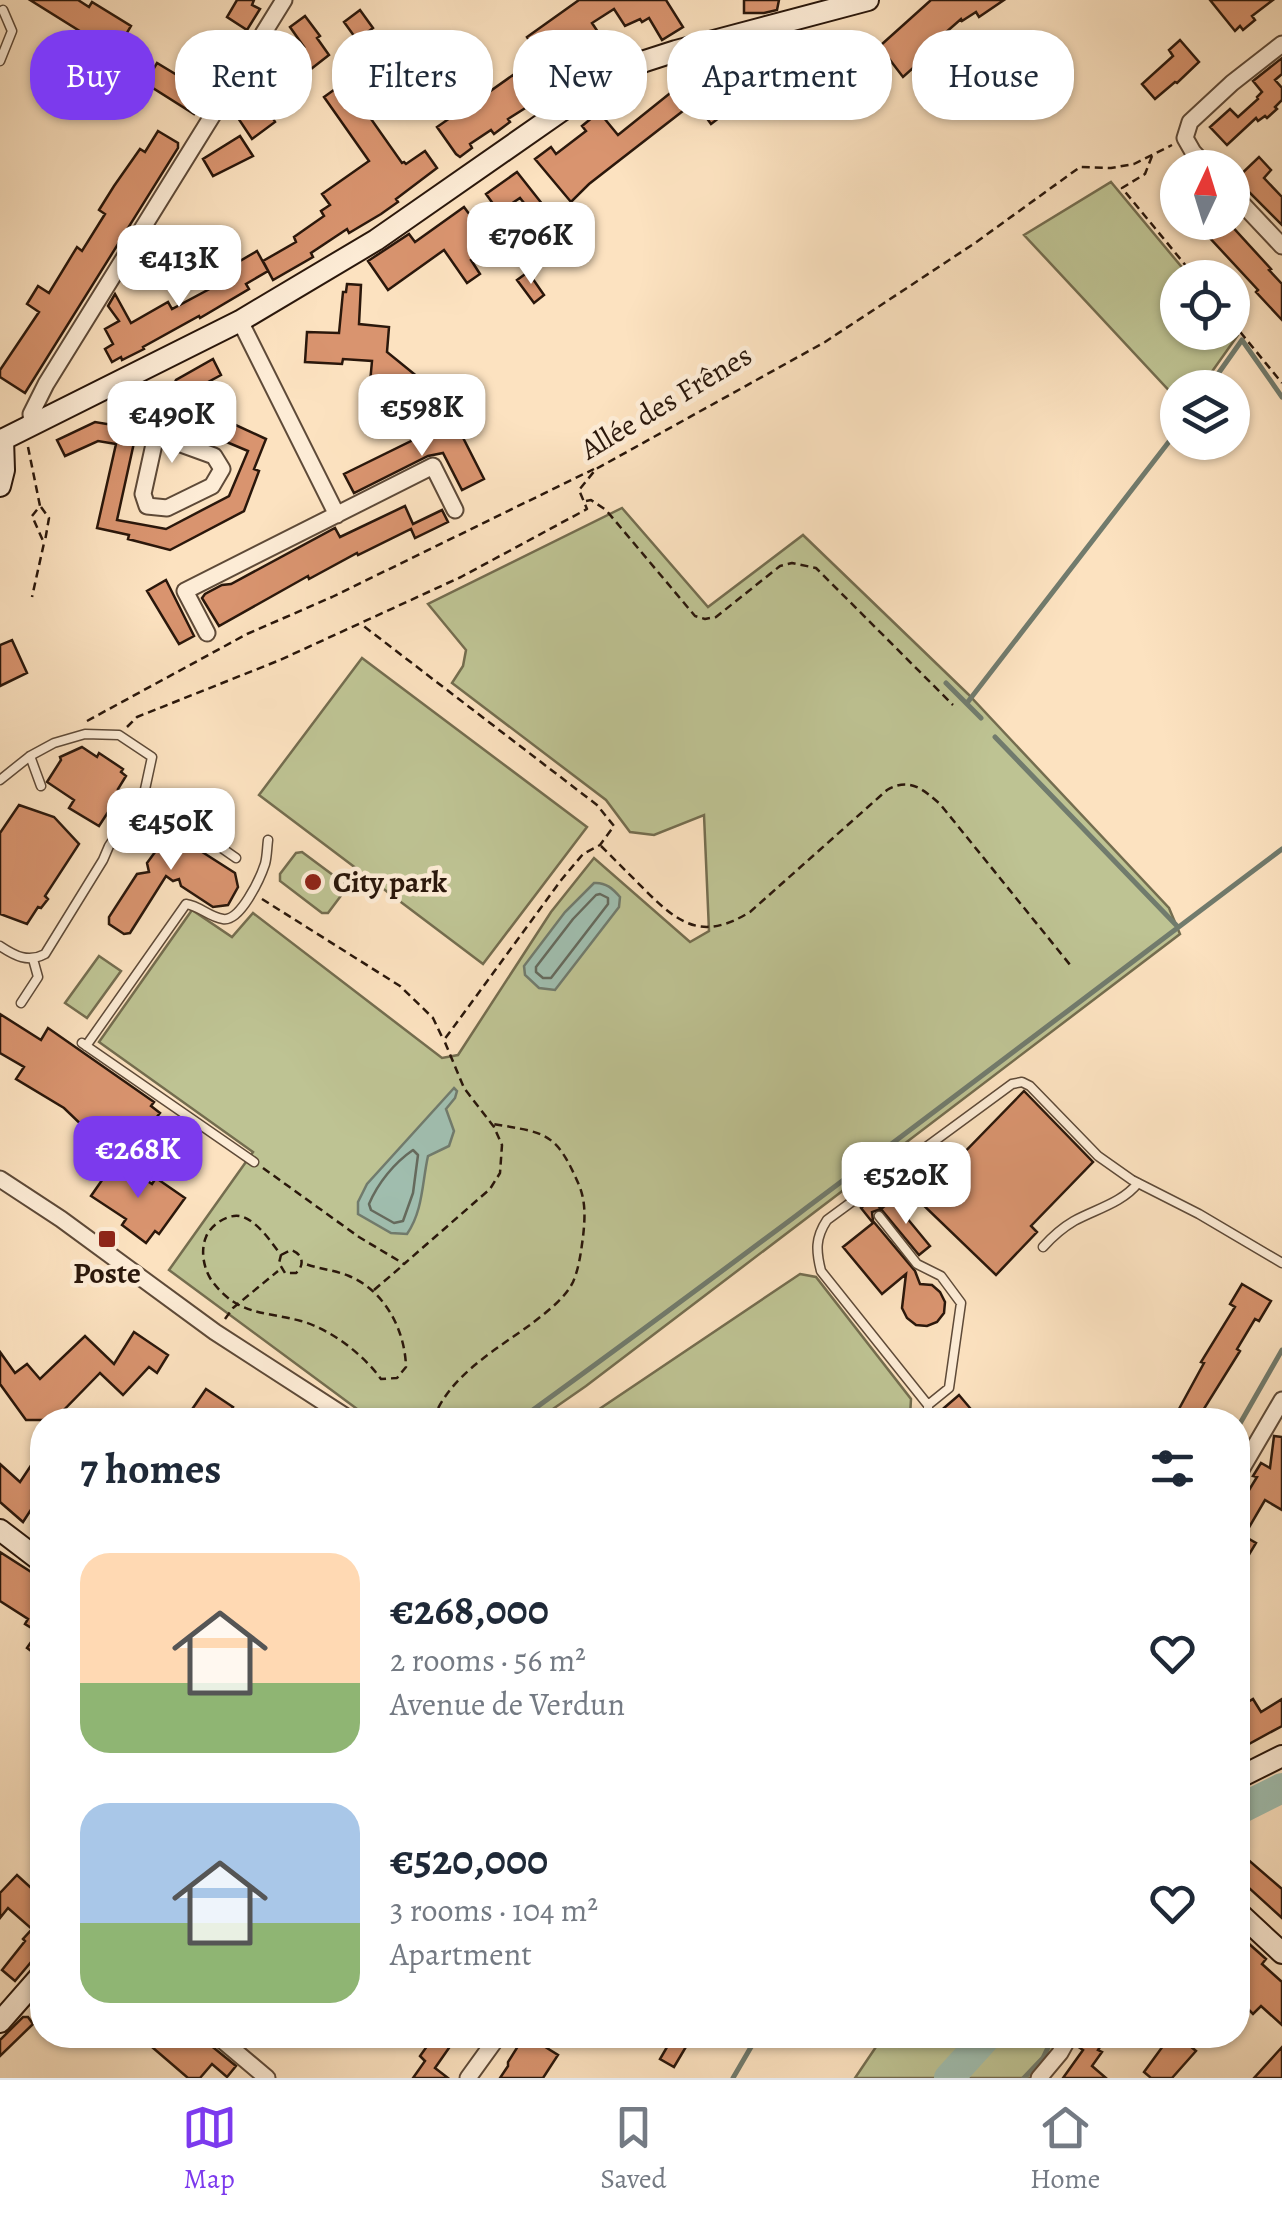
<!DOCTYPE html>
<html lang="en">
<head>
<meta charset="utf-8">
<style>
  :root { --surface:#fff; --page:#f2f2f3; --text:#1f2937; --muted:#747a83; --line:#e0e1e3; --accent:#7c3aed }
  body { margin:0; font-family:Alegreya,serif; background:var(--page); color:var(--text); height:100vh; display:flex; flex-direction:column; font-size:38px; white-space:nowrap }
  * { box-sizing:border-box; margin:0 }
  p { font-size:32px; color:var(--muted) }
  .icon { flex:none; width:55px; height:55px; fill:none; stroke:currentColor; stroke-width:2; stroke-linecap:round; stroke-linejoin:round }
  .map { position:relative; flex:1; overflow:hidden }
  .side { position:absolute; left:30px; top:1408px; width:1220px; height:640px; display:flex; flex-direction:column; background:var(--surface); border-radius:40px; box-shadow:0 2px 8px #0004 }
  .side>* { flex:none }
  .top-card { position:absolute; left:30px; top:30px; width:1222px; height:90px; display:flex; gap:20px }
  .needle { width:65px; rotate:4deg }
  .tools { position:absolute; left:1160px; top:150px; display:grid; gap:20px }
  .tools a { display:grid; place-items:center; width:90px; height:90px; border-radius:50%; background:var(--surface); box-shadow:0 2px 8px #0004; font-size:50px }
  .price { position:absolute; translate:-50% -85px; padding:0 22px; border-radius:20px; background:#fff; color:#222; font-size:32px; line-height:65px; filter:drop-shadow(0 2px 5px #0008) }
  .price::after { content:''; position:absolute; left:50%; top:60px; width:30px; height:22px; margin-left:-15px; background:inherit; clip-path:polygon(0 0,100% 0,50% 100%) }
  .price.current { background:var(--accent); color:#fff }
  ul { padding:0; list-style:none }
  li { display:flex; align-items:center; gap:30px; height:250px; padding:0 50px }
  li span { display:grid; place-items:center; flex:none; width:280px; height:200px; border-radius:30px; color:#555 }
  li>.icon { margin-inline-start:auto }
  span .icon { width:120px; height:120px; fill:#fffc; stroke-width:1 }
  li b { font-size:42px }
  h2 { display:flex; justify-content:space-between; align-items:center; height:120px; padding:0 50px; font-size:42px }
  .pill { padding:0 35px; border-radius:40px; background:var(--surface); box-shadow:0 2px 8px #0004; font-size:35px; line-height:90px }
  .pill.current { background:var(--accent); color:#fff }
  .tabs { display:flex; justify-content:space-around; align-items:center; height:140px; border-top:2px solid var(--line); background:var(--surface); font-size:28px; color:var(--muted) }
  .tabs a { display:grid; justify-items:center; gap:5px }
  .tabs .current { color:var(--accent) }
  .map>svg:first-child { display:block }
  .green { fill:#bec393; stroke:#746d4f; stroke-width:2.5 }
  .water { fill:#a0beaf; stroke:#717b6d; stroke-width:2.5 }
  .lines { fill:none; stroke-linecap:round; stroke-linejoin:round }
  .shore { stroke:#656a5d; stroke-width:2.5 }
  .stream { stroke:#717b6d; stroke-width:5 }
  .river { stroke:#a0beaf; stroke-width:30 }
  .building { fill:#d9946f; stroke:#2a170b; stroke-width:2.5 }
  .lane-casing { stroke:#5e4a38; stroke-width:11 }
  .street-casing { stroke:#5e4a38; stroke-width:19 }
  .secondary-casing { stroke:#2a170b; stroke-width:24 }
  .path { stroke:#2a170b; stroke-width:2.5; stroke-dasharray:8 5; stroke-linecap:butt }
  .lane { stroke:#fdecd6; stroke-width:8 }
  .street { stroke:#fdecd6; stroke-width:15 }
  .secondary { stroke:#fdecd6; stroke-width:20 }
  .poi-dot { fill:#8f2418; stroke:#fdecd6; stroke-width:4 }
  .labels { text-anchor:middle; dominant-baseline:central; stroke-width:9; stroke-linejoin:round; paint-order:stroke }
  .street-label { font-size:30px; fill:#2a170b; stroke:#fdecd6 }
  .poi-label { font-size:30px; font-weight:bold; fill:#2a170b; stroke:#fdecd6; text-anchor:start }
</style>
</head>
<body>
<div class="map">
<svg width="1282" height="2078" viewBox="0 0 1282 2078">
  <rect width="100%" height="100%" fill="#fce2c0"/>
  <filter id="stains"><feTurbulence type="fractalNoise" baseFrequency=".002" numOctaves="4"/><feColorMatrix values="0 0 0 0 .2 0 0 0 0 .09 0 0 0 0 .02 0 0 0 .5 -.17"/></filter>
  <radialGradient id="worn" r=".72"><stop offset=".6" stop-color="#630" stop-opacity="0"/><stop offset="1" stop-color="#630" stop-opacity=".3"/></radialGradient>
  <!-- green -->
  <path class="green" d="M1111,182L1190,277L1178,278V332H1232L1233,328L1238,335L1201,387L1178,388L1177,399L1024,235Z
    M622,508L708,607L803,535L968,694L1169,908L1180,934L586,1386L537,1420H372L169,1270L253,1152L99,1042L192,910L232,937L253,913L442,1058L458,1055L551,912L594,858L690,942L709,931L704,815L654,835L630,832L606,800L452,683L463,666L466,650L428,604Z
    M362,658L587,827L483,964L259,795Z
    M302,852L345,884L346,889L328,913H322L280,881V874L296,853Z
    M99,956L121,971L87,1018L65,1003Z
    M800,1274L816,1277L911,1399L910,1417L906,1420H583Z
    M884,2035H970L977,2039L980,2035H1066L1032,2078H855Z"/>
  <!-- water -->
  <path class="water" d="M594,883C606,882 613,889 620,897L619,907L555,990L539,988L525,975L524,966L565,912Z
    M454,1088L457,1091L455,1098L446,1109L454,1131L449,1146L428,1156C422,1183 423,1211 407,1234L391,1233L358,1214V1202L367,1184Z"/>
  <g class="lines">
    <!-- shore -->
    <path class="shore" d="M600,894L608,898V904L551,978H543L536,972V967L573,919L596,895Z
      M413,1150L418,1155L413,1193L403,1221L394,1223L371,1210L369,1204C378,1183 394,1163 413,1150Z"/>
    <!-- stream -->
    <path class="stream" d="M1208,388L1242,340L1282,397
      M946,683L981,718
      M967,703L1178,430
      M995,737L1178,927
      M519,1420C776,1234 1028,1040 1282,849
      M1238,1427L1282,1350
      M733,2078L758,2035
      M1024,2078L1043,2058L1054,2035"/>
    <!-- river -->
    <path class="river" d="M1238,1810L1282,1788
      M949,2078L988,2035"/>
  </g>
  <!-- building -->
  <path class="building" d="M30,0H78L89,7L92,2L131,26L115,53Z
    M237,0H254L252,5L260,9L247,30L227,17Z
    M579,0H666L683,27L662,40L649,18L642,22L640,19L625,26L614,9L592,23L608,47L580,64L568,45L542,60L527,37Z
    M744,0H779L777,10L764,13H744Z
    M931,0H1004L979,17L976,12L962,21L961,19L919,56L922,60L903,77L890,60L837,103L834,100L823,108L805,86L824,70L832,80L868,51L871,54Z
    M1210,0H1273L1252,16L1255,20L1243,30L1240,26L1235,31Z
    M360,10L373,28L357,40L344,22Z
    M305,16L320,36L317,38L329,55L293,83L291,81L271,96L259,80L292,52L304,47L290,27Z
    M1180,40L1199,62L1177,83L1175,82L1155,99L1142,84L1173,56L1169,50Z
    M204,42L229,58L194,114L145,83L157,63L182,78Z
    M1282,58V74L1275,80L1282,88V100L1275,107L1277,109L1267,118L1265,116L1258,121L1256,118L1227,145L1210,127L1230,109L1238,117L1258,99L1257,97L1262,92L1253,81Z
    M127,62L145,73L124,107L106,95Z
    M537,65L554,90L508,119L510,122L494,134L491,130L470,144L472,148L460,157L456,154L437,127L450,118L443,108L464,93L472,104L513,75L516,80Z
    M776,70L794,93L772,111L753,88Z
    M345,82L402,163L404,162L406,164L425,151L437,168L396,199L398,202L381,214L349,233L347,229L311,253L313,257L273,280L263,261L296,242L294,237L324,216L321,211L330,205L322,194L369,161L324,97Z
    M723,87L736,105L711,124L698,106Z
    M674,90L688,107L589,184L571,202L535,159L551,147L556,154L586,131L582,126L599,112L618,135Z
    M259,94L275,122L252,139L234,112L243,107L241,104Z
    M158,131L178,143V148L25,393L0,377V370L39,312L27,304L38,286L49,293L77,247L82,251L105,214L99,210L114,186L140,149L145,152Z
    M240,136L253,156L213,176L203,159Z
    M1259,157L1271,170L1264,178L1282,197V225L1236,179Z
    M517,172L543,205L532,213L520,198L499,212L486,194Z
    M464,207L484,234L504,218L524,245L510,255L500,240L471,260L480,274L467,283L444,250L388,290L368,261L409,234L415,242Z
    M1195,222H1228L1271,269L1269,270L1282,284V320L1256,292L1258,290Z
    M257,251L268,271L246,284L249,289L200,318L199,316L143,347L144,349L122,360L121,357L112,362L105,349L113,344L105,329L119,321L108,306L115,294L131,323L168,302L172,309L215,286L211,278Z
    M528,272L544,295L534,303L517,280Z
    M347,284L361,285L359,324L389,327L387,352L435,391L424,405L423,413L405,412V399L387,398L388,384L370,383L372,361L343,359L342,364L305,362L307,332L339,333L343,292H346Z
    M213,359L221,375L173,401L227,421L266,439L254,469L259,471L244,511L170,550L128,539L129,535L97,528L116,444L98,441L65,456L57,440L95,422L137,429L117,520L166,529L229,496L248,451L160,414L176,380Z
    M454,420L484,479L462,490L443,453L428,456L354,493L344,474Z
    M405,506L413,524L442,510L448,522L415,538L411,529L358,555L357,553L309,579L308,576L219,626L202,598L205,594L222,585L231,584L335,528L340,537Z
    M166,580L194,636L179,644L147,591Z
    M12,640L27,673L0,686V645Z
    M82,747L97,757L99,753L123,769L121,772L126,776L118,789L128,795L120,807L114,803L99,826L69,808L74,800L47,782L61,760L60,757Z
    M19,805L54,817L79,844L45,896L48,899L41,908L38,907L27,924L0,914V833Z
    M146,810L171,826L172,831L185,841L235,873L238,887L228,905L213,907L181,886L179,879L173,881L166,876L130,933L124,934L109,924V917L137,874L149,872L147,863L158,848L132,832L131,826L142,811Z
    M0,1014L41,1040L48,1028L154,1102L151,1106L160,1113L129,1152L92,1135L64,1108L16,1079L24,1067L0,1053Z
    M1024,1091L1093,1162L1031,1226L1037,1232L996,1275L918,1200Z
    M116,1160L152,1184L156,1178L185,1198L159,1234L155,1231L146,1243L122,1225L126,1219L91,1196Z
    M872,1199L881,1209L872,1212L873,1221L915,1271L920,1284L932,1285L940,1292L945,1302L944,1313L937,1322L927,1326L916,1325L907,1318L902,1308L906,1274L882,1294L843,1247L873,1223L861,1208Z
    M892,1200L930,1246L919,1255L881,1209Z
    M1242,1284L1271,1301L1259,1321L1255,1319L1237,1349L1240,1351L1197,1420H1173L1204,1363L1201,1362L1235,1307L1230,1304Z
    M134,1332L168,1355L157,1373L149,1367L123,1395L100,1373L54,1420H26L0,1384V1352L15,1373L27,1364L40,1379L85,1336L114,1364Z
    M206,1389L233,1407L230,1411L243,1420H212L193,1408Z
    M959,1395L970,1408L964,1413L970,1420H954L944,1408Z
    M1274,1436L1282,1437V1510L1265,1500L1244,1536L1256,1543L1247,1558L1238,1552V1497L1243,1500L1257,1477L1253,1476L1261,1463L1270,1468Z
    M42,1449V1511L34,1505L23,1522L0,1502V1464L20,1482Z
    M0,1552L42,1579V1659L27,1648L38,1632L25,1624L28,1619L0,1601Z
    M1253,1699L1261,1712L1282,1699V1726L1247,1745L1238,1729V1708Z
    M1238,1851L1282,1889V1918L1238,1878Z
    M42,1873V1949L15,1981L2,1970L25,1941L23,1939L32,1929L8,1908L0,1918V1893L17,1875L30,1887Z
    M1238,1934L1266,1959L1262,1964L1282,1982V2025L1261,2006L1253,2014L1238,1999Z
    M23,2017H28L33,2024L0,2056V2040Z
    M138,2035H205L209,2044L236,2066L227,2077L212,2064L200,2078H188Z
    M435,2035H458L435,2068L448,2078H413L425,2061L420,2056Z
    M525,2035H549L542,2045L558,2055L543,2078H500L508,2066V2062Z
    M674,2035H693L674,2067L660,2059Z
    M1081,2035H1108L1098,2050L1102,2052L1092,2066L1106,2078H1063L1083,2050L1077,2046Z
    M1171,2035H1177L1196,2051L1172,2078H1151L1144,2072Z
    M1282,2047V2078H1254Z"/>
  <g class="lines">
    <!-- lane casing -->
    <g class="lane-casing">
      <path id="lane" d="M0,61L12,31L3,10
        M30,756L41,786
        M0,780L30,756L54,743L85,734L119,735L152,757L144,794L109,846L103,860L45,954C28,963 15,956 0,946
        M144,794L236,858
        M21,1003L38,977L33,959
        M82,1043L254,1162
        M86,1046L186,904C200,906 209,917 223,919C240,922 260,879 265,864C267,857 267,848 268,840
        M879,1216L917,1264L941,1276L961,1303L949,1388L928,1405V1420
        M1043,1247C1052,1237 1062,1228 1074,1221C1096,1209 1122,1203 1138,1183
        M928,1405L821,1271C816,1251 815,1238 827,1220L1012,1084L1022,1082L1030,1086L1098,1156L1132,1180L1199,1214L1282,1263"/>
    </g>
    <!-- street casing -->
    <g class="street-casing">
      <path id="street" d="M1208,168L1193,152L1185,138L1190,122L1232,83L1282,44
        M1232,193L1282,246
        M240,321L337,515
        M126,378L156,435L143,494L147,506L167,508L212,486L222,469L214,456L156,435
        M32,424L31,414L46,384L284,0
        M207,633L185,591L433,466L455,510
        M0,1179L61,1219L215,1332L351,1420
        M1238,1475L1282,1400
        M216,2035L267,2078
        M468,2078L499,2035
        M1039,2078L1060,2053L1070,2035"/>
    </g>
    <!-- secondary casing -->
    <g class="secondary-casing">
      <path id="secondary" d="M0,441L240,321L376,240L607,79L645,61L676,51L868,0
        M0,486L4,470L3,439
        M0,1530L42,1562
        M1238,1778L1282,1756
        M1238,1912L1282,1953
        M0,2022L42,1974"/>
    </g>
    <!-- path -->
    <path class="path" d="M1152,156L1145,174L1122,188L1196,278
      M1232,322L1282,383
      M28,447L40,506L32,516L44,543L32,597
      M586,501L591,500L606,510L695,616L705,619L716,617L780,566L792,563L816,568L953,705
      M41,507L49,518L45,541
      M87,721L247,634L332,597L594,469
      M127,727L137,717L280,660L461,577L587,509L579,490L596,469L825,342L975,243L1080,167L1111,168L1134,164L1172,145
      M601,846C616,861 631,876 646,891C681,926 704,940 750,912L887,790C909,777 923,789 940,804L1071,966
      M262,899L400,986L433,1018L443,1039
      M263,1168L359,1237L404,1264L490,1189L500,1173L502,1145L494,1127L464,1088L444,1040L562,879L583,854L600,845L614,826L597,805L361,624
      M281,1255L291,1250C303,1254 305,1265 296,1273H285L279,1263L281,1255C271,1242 259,1223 243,1217C230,1212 211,1224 206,1237C200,1251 204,1270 212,1281C238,1316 264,1311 301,1321C330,1329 363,1354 381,1379L397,1378L406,1367C405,1330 385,1291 349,1276C335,1270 318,1269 303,1263
      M374,1290L402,1266
      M225,1319L233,1308L278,1271
      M433,1420C448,1377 495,1350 530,1325C545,1313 564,1300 573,1282C579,1268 581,1252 583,1237C585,1219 586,1202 579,1185C556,1132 547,1133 493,1124"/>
    <!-- lane -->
    <use href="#lane" class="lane"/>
    <!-- street -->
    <use href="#street" class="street"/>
    <!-- secondary -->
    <use href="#secondary" class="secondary"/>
  </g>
  <!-- markers -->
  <g class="poi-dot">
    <circle cx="313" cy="882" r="10"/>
    <rect x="97" y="1229" width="20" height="20" rx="5"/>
  </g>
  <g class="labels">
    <!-- street labels -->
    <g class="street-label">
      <text transform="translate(666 402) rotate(-31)">Allée des Frênes</text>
    </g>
    <!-- poi labels -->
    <g class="poi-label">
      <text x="333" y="882">City park</text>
      <text x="107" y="1273" text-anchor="middle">Poste</text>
    </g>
  </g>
  <rect width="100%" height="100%" filter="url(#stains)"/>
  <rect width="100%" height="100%" fill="url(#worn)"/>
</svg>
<div class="tools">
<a><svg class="needle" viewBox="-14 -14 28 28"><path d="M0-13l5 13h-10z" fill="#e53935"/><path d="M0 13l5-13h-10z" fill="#747a83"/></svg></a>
<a><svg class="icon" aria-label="locate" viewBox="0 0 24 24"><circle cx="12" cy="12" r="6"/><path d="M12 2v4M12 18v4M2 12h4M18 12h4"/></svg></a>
<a><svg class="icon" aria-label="layers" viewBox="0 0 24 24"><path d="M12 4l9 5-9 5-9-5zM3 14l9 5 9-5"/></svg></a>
</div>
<b class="price" style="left:531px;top:287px">€706K</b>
<b class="price" style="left:179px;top:310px">€413K</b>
<b class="price" style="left:422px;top:459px">€598K</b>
<b class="price" style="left:172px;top:466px">€490K</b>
<b class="price" style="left:171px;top:873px">€450K</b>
<b class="price current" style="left:138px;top:1201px">€268K</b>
<b class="price" style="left:906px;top:1227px">€520K</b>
<div class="top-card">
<a class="pill current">Buy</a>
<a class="pill">Rent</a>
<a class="pill">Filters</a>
<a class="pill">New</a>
<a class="pill">Apartment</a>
<a class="pill">House</a>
</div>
<section class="side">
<h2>7 homes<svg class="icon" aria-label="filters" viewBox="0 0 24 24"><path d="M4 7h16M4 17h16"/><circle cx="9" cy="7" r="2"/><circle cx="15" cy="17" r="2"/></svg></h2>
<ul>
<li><span style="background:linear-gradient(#ffd9b3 65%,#8fb573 0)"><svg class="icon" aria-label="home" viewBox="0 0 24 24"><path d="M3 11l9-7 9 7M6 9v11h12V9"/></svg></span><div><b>€268,000</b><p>2 rooms · 56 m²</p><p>Avenue de Verdun</p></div><svg class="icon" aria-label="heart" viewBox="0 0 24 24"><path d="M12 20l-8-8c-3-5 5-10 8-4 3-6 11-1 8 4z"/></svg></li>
<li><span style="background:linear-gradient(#a9c7e8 60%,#8fb573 0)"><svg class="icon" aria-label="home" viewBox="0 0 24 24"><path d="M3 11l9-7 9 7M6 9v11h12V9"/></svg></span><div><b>€520,000</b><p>3 rooms · 104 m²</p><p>Apartment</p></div><svg class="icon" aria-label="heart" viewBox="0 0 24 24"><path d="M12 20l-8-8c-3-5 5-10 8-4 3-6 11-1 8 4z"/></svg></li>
</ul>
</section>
</div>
<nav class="tabs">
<a class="current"><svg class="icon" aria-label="map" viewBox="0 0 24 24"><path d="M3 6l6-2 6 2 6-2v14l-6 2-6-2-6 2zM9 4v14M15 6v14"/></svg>Map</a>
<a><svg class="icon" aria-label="saved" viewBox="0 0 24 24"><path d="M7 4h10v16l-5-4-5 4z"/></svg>Saved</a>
<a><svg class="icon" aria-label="home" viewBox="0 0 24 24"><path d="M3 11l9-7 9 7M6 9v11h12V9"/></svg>Home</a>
</nav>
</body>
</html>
